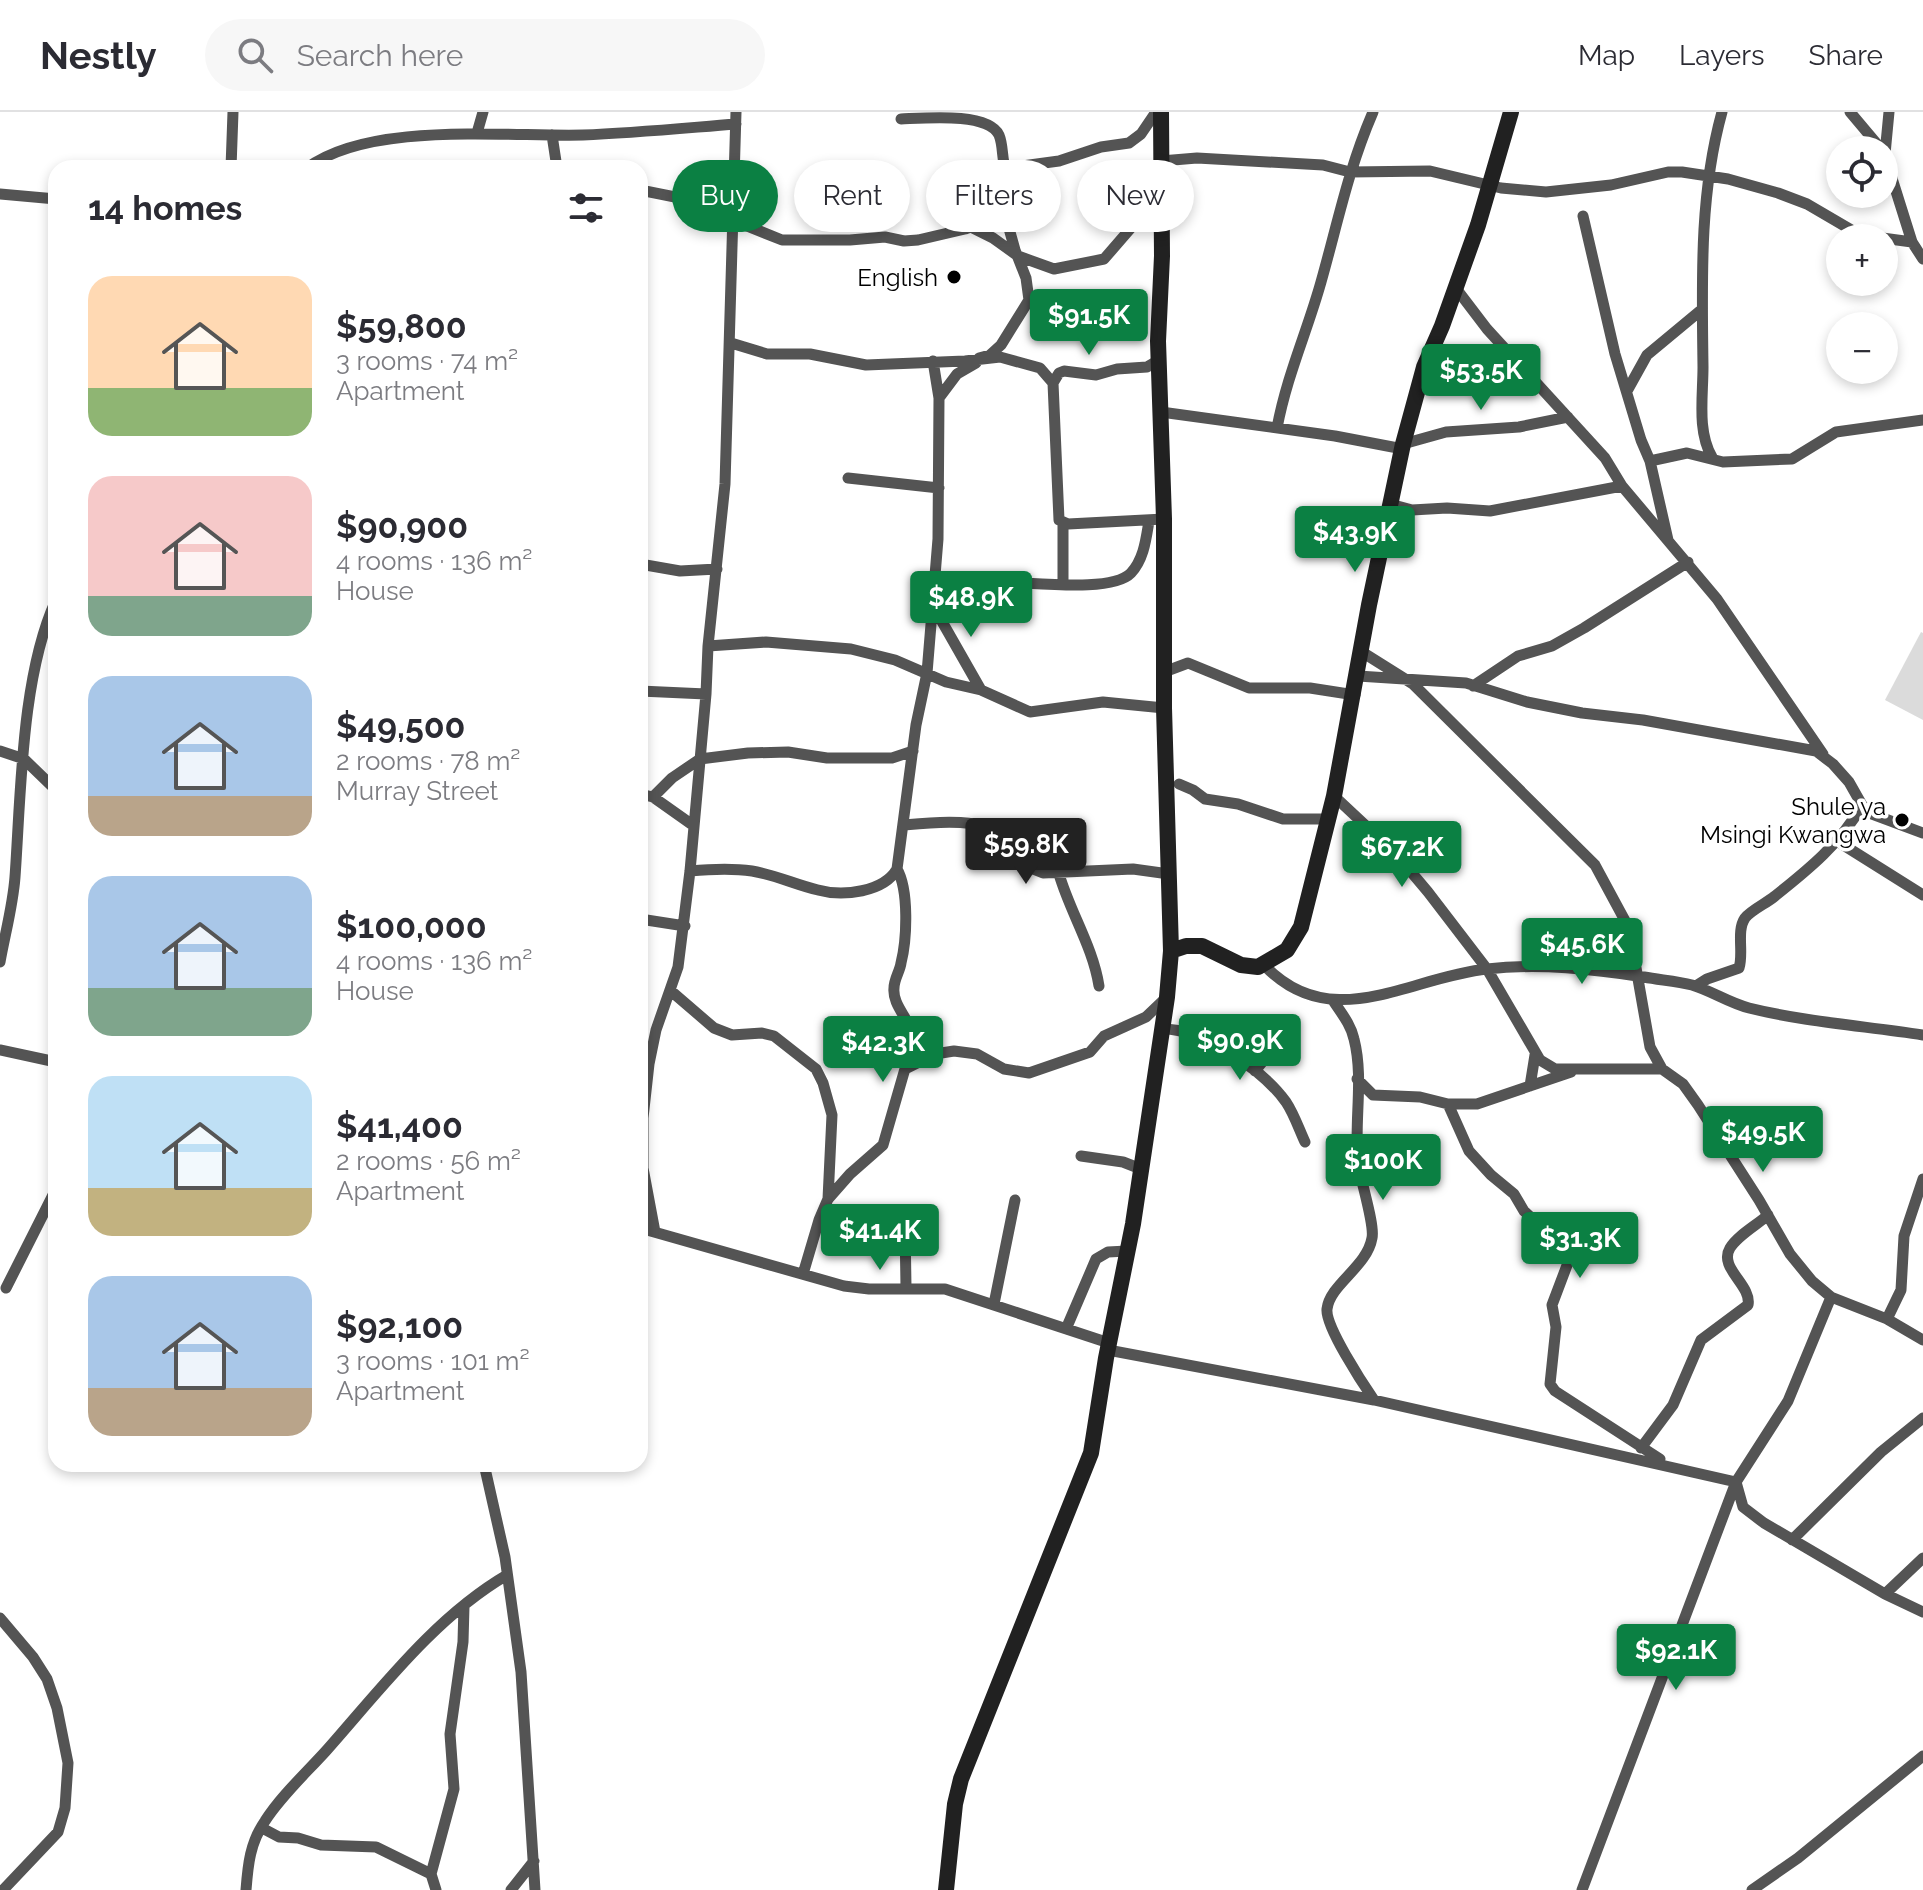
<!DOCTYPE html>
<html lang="en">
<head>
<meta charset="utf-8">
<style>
  :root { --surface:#fff; --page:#f7f7f7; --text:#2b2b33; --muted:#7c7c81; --line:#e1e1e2; --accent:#0b8043 }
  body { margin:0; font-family:Raleway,sans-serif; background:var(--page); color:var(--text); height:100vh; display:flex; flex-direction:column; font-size:30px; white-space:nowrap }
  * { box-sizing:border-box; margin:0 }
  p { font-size:26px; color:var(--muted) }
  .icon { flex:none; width:44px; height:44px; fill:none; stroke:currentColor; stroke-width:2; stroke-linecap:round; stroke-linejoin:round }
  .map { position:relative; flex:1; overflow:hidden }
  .details { position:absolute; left:48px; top:48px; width:600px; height:1312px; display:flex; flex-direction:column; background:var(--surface); border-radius:24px; box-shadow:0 4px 12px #0003 }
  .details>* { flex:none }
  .guide { position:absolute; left:672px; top:48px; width:760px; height:72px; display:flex; gap:16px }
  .tools { position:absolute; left:1826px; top:24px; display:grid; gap:16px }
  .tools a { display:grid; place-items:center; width:72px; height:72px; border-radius:50%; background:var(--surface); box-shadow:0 4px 12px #0003; font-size:40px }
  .price { position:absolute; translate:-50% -68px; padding:0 18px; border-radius:8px; background:var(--accent); color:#fff; font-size:26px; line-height:52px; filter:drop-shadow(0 2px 4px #0008) }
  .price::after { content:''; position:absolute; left:50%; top:48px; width:24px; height:18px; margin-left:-12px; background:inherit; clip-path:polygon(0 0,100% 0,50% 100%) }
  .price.current { background:#222; color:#fff }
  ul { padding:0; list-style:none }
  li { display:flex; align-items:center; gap:24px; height:200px; padding:0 40px }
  li span { display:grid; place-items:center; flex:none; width:224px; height:160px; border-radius:24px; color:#555 }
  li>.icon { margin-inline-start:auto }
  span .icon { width:96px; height:96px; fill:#fffc; stroke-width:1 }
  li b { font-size:34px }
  h2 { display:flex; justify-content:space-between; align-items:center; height:96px; padding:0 40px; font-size:34px }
  .chip { padding:0 28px; border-radius:36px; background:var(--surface); box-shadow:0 4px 12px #0003; font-size:28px; line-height:72px }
  .chip.current { background:var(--accent); color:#fff }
  header { display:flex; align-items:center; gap:48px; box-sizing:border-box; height:112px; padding:0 40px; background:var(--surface); border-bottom:2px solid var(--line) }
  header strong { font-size:38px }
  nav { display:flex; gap:44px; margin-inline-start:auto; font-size:28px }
  .search { width:560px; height:72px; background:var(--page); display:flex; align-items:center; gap:20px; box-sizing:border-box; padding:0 28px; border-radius:44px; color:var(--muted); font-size:30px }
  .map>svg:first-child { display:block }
  .green { fill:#dbdbdb }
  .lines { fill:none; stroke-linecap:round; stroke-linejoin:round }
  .street { stroke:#545454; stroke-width:11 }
  .secondary { stroke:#212121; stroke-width:16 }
  .poi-dot { fill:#000; stroke:#fff; stroke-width:3 }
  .labels { text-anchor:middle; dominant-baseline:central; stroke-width:7; stroke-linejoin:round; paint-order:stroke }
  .poi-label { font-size:24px; fill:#000; stroke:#fff; text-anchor:end }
</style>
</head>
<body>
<header>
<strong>Nestly</strong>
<div class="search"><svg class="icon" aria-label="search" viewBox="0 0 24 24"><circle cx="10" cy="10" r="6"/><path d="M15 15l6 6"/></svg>Search here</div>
<nav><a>Map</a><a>Layers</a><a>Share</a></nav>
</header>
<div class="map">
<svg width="1923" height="1778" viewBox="0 0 1923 1778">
  <rect width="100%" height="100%" fill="#fff"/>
  <!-- green -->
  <path class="green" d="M1921,520L1923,521V608L1885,588Z"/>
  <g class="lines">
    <!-- street -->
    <path class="street" d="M1850,0L1882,38
      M901,7C925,6 988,0 999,23C1004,35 1001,49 1007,61
      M477,21L483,0
      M552,23L557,56
      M1884,41L1912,130L1923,147
      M1885,42L1889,0
      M1161,49L1197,46L1323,53L1350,60L1430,59L1501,76L1546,80L1611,73L1668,60H1682L1728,67L1778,81L1807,92L1860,123L1912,130
      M231,56L233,0
      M307,56C370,9 506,25 583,23C634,21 685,16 736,12
      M640,78L675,85L782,128H850L885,125L904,129L918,128L965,117L989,108L996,94L1004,66L1014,55L1059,49L1101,35L1129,31L1141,22L1156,0
      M0,82L56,87
      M1583,104L1615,242L1641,328L1650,349L1668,428
      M971,115L993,126L1018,144L1054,157L1104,147L1143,102L1150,98L1161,97
      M1455,175L1487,217L1605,346L1622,374L1717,487L1823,642
      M731,231L767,242H810L866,253L965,249L1000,245L1040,256L1053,271L1059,408L1068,412L1164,407
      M1053,271L1059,261L1064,259L1096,263L1117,257L1147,255L1159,248
      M1627,279L1647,243L1700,199
      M939,286L957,262L976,251L979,246L990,243L1001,233L1029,188L1026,166L1015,138L1000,84
      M1161,300L1335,324L1403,337
      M1277,316C1287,263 1307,220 1321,170C1338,110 1348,58 1373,0
      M1403,332L1446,320L1519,315L1568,305
      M1712,345C1697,319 1703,285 1703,255C1702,170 1699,83 1722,0
      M1650,349L1687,341L1723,350L1792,347L1836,320L1923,308
      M848,366L939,376
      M1390,392L1412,398L1447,396L1490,399L1622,374
      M1063,411V472
      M640,452L680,459L717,457
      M933,472C954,472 975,471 995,470C1025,469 1111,482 1131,461C1144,447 1146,427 1149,409
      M932,492L981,578
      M708,534L766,530L851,537L895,548L946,570L981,578L1030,600L1103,590L1164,596
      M1362,540L1413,572L1595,753L1629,816L1650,935L1662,957L1683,972L1698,993L1759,1088L1790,1142L1812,1169L1831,1185L1887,1207L1923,1228
      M1164,560L1188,551L1249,576H1310L1355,583
      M1358,564L1466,571L1527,590L1582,601L1643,608L1816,639L1833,652L1849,670L1862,693L1872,702L1923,721
      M1473,574L1518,544L1552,534L1584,516L1688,450
      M640,579L706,582
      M0,639L24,647L56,678
      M1179,672L1193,678L1205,687L1238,692L1283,707H1329
      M640,682L653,685L694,714
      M1334,684L1396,742L1428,780L1487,857L1540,948L1555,957H1662
      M653,685L672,666L700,647L748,641L788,640L827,646H892L913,639
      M904,713C934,710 985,704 1008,728C1014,734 1015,744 1018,751L1043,761L1133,757L1169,762
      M1837,729L1923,783
      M690,759C711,757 732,756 752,759C776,763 796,773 818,778C843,785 884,780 897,757L916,613L927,561L938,427L939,286L933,249
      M1059,762C1070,800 1093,835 1099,874
      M640,807L685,814
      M0,850C5,822 13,793 15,765C21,682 21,564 56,488
      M1264,853C1331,924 1409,865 1487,857C1540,851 1593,857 1644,865C1660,868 1677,869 1692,873C1712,879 1729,891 1749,896C1806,910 1865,914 1923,923
      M1696,874L1707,867L1739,856C1744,841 1736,819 1745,806C1751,798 1767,791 1775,784C1809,757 1841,731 1862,693
      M671,879L714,916L732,923L762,921L774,924L816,957L823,971L832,1003L828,1087
      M1334,890C1342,902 1351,913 1354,927C1364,966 1354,1009 1358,1049C1360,1068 1375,1112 1372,1126C1367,1155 1330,1172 1327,1197C1325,1214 1363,1272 1374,1288
      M1163,917C1203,917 1263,958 1286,990C1294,1002 1299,1017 1305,1030
      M0,938L56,950
      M905,957L935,942L954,939L977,942L1004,957L1029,961L1090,940L1104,924L1146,905L1167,885
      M1255,959L1280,928
      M1357,967L1373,983L1420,985L1448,992H1477L1571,960
      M1530,974L1535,943
      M1448,992L1469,1039L1491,1063L1514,1082L1524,1099L1569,1141V1148L1552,1193L1556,1215L1550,1272L1555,1279L1660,1347
      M1081,1044L1123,1050L1141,1057
      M905,1112L906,1175
      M640,1116L844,1174L869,1177H945L1109,1231
      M655,1120L643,1056V1006L649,952L656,918L678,855L690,759L706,582L708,534L725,372L736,0
      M803,1162L819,1108L828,1087L850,1062L883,1033L913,929C913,909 892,895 894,876C894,867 900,859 901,851C907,827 909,778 897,757
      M6,1176L56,1077
      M994,1192L1015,1088
      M1887,1207L1901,1178L1904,1124L1923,1067
      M1066,1217L1096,1147L1108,1140L1127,1139
      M1108,1238L1374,1288L1736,1370
      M1641,1336L1673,1293L1701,1228L1748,1193C1752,1173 1718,1156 1730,1136C1738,1123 1757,1113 1768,1103
      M484,1352L505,1445L521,1560L535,1778
      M1736,1370L1743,1395L1764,1411L1885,1482L1923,1500
      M1792,1428L1881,1340L1923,1306
      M1885,1482L1923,1446
      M0,1506L33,1545L47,1567L57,1596L68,1651L65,1696L58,1720L3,1778
      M262,1716L279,1725L298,1726L321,1733L376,1735L431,1762
      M246,1778C248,1752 250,1731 265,1709C281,1684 305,1662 325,1640C380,1578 435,1505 507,1463
      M436,1778L431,1762L454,1677L450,1622L463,1530L464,1494
      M511,1778L534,1749
      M1582,1778L1736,1370L1788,1289L1831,1185
      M1752,1778L1798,1746L1923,1644"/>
    <!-- secondary -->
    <path class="secondary" d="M1171,839L1186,834H1202L1241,853L1258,855L1287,838L1301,815L1334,684L1369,493L1403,332L1424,255L1442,214L1478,113L1511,0
      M946,1778L955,1692L961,1667L1091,1341L1106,1246L1133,1112L1167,885L1171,839L1164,596V407L1158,229L1162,144L1161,0"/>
  </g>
  <!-- markers -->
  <g class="poi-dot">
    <circle cx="954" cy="165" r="8"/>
    <circle cx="1902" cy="708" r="8"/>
  </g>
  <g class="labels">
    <!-- poi labels -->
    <g class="poi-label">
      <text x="938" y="165">English</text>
      <text x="1886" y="694">Shule ya<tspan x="1886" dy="28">Msingi Kwangwa</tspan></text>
    </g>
  </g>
</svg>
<div class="tools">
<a><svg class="icon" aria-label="locate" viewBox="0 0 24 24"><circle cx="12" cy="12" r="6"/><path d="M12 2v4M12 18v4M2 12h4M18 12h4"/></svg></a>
<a>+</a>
<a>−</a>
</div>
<b class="price" style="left:1089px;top:245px">$91.5K</b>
<b class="price" style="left:1481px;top:300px">$53.5K</b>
<b class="price" style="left:1355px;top:462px">$43.9K</b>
<b class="price" style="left:971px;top:527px">$48.9K</b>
<b class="price current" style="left:1026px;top:774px">$59.8K</b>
<b class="price" style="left:1402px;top:777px">$67.2K</b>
<b class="price" style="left:1582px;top:874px">$45.6K</b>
<b class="price" style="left:1240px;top:970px">$90.9K</b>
<b class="price" style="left:883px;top:972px">$42.3K</b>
<b class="price" style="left:1763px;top:1062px">$49.5K</b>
<b class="price" style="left:1383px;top:1090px">$100K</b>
<b class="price" style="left:880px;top:1160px">$41.4K</b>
<b class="price" style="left:1580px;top:1168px">$31.3K</b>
<b class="price" style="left:1676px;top:1580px">$92.1K</b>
<div class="guide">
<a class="chip current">Buy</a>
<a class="chip">Rent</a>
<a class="chip">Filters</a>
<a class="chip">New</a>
</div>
<section class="details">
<h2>14 homes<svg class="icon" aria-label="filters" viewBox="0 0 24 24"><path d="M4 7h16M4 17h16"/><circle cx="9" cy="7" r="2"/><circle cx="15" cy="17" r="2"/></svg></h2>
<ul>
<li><span style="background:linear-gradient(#ffd9b3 70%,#8fb573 0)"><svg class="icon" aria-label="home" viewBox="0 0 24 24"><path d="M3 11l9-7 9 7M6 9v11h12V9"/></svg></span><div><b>$59,800</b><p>3 rooms · 74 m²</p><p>Apartment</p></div></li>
<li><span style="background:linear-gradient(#f6c9c9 75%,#7fa58c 0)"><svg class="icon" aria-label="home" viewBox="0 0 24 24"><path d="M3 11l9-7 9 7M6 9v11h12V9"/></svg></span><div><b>$90,900</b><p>4 rooms · 136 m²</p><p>House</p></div></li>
<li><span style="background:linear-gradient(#a9c7e8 75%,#b9a48a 0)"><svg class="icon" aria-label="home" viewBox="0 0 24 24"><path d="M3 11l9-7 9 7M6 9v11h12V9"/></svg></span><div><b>$49,500</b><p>2 rooms · 78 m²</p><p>Murray Street</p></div></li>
<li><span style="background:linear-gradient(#a9c7e8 70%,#7fa58c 0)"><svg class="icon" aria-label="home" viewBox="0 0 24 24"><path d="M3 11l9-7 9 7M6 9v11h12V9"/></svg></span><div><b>$100,000</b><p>4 rooms · 136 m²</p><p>House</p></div></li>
<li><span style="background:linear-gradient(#bfe0f5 70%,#c2b280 0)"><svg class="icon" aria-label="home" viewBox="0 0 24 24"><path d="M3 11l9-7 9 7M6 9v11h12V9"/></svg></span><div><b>$41,400</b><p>2 rooms · 56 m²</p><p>Apartment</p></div></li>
<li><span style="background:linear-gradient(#a9c7e8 70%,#b9a48a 0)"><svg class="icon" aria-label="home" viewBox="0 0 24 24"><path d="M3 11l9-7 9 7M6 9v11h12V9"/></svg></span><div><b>$92,100</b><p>3 rooms · 101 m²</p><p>Apartment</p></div></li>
</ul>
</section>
</div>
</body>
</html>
